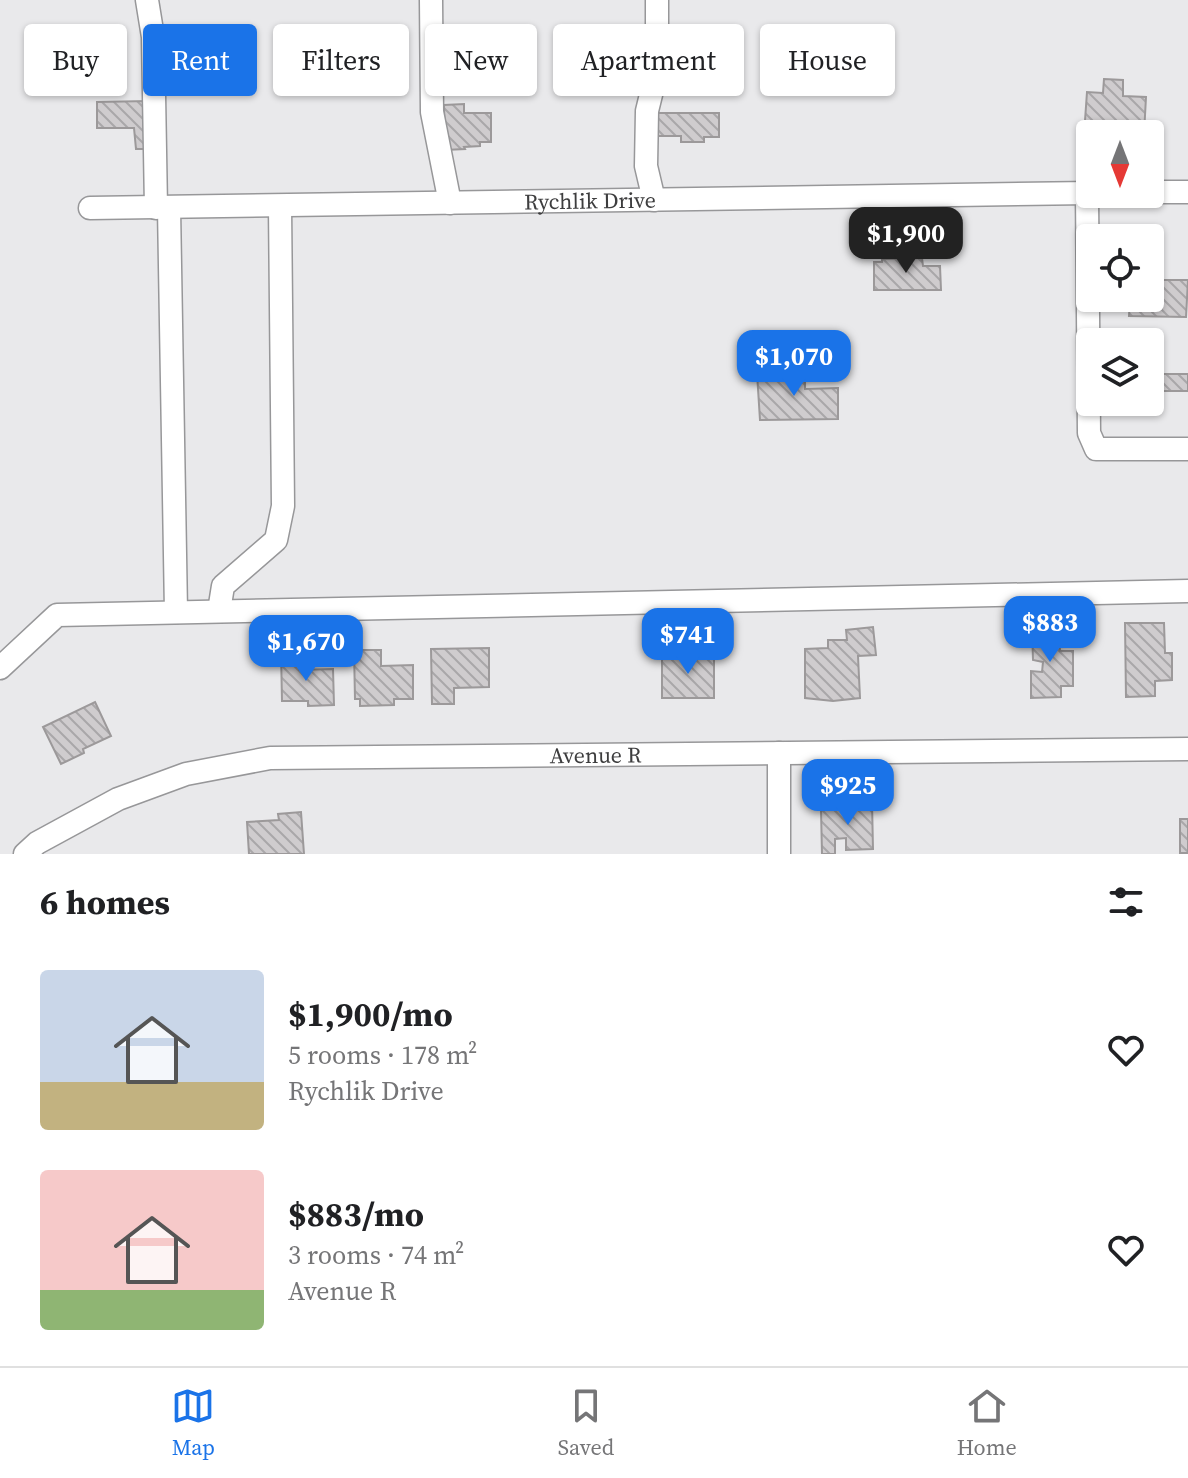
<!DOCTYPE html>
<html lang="en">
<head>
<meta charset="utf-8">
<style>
  :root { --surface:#fff; --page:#f2f2f2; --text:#202124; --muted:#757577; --line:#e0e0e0; --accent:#1a73e8 }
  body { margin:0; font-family:"Source Serif 4",serif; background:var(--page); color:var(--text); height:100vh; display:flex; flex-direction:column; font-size:30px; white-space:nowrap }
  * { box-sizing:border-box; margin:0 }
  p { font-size:26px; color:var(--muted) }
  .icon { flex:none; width:44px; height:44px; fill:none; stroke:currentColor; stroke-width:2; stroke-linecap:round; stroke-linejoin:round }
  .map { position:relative; height:854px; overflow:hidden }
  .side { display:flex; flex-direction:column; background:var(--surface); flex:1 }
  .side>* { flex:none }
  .hud { position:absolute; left:24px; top:24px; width:1140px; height:72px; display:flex; gap:16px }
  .needle { width:52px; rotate:180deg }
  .controls { position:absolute; left:1076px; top:120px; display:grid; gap:16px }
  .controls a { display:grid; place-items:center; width:88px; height:88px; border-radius:8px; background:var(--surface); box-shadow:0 2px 6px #0004; font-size:40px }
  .price { position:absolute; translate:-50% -68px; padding:0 18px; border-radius:16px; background:var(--accent); color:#fff; font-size:26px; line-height:52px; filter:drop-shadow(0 2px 4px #0008) }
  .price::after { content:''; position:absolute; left:50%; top:48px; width:24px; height:18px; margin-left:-12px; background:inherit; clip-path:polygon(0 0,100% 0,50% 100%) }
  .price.selected { background:#222; color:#fff }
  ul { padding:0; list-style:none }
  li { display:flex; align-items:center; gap:24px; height:200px; padding:0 40px }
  li span { display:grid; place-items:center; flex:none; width:224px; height:160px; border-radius:8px; color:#555 }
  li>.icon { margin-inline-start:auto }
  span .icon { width:96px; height:96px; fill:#fffc; stroke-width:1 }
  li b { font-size:34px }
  h2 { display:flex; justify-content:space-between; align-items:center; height:96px; padding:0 40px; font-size:34px }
  .chip { padding:0 28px; border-radius:8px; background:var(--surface); box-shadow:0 2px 6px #0004; font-size:28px; line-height:72px }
  .chip.selected { background:var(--accent); color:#fff }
  .tabs { display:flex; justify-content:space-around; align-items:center; height:112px; border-top:2px solid var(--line); background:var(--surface); font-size:22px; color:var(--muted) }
  .tabs a { display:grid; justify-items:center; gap:4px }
  .tabs .selected { color:var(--accent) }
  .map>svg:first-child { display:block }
  .building { fill:url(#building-back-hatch); stroke:#9c999a; stroke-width:2 }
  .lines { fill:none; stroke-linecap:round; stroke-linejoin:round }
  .minor-casing { stroke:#979799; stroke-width:25 }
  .minor { stroke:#fff; stroke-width:22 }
  .labels { text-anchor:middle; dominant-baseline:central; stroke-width:8; stroke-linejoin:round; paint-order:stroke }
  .street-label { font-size:22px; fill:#3d3d3e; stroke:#fff }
</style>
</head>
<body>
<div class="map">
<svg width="1188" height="854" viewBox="0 0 1188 854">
  <defs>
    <pattern id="building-back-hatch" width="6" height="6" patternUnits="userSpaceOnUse" patternTransform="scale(2)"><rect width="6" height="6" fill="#cfccce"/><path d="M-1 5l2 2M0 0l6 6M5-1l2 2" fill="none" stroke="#a9a7a9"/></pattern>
  </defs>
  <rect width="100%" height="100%" fill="#e9e9eb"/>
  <!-- building -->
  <path class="building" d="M1104,79L1123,80V96L1146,97L1144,134L1084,135L1087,92L1103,93Z
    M148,101L149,149H136L134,128H97V102Z
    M464,104V113H491V142H480V146L464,147L465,149L445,150L444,105Z
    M654,113H719V137H704V142H681V136H654Z
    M922,258L923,266H940L941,290H874V262H882V259Z
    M1152,280H1188L1186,317L1129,316L1130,298H1150Z
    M767,365H780V374H805V389L838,388V419L760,420L757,373L767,374Z
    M1150,374H1188V391H1150Z
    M1125,623H1164L1165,653H1172V680L1155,681V696L1126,697Z
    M873,627L876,655L858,656L860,698L833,701L805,698V649L828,648V640H847L846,630Z
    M1032,627H1059L1060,651H1073V686H1061V697L1031,698V671L1042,672L1043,662L1033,660Z
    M489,648V687L454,688V704H432L431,649Z
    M354,650H381V666L413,665V699H394V705L360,706V699H355Z
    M281,652H299V670L333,669L334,705L308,706V701H282Z
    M662,655H714V698H662Z
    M95,702L111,736L83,749L84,753L61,764L43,727Z
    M872,802L873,849L846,850V838L835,839V854H822L821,810L834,806V809L839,808V803Z
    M301,812L304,854H249L247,822L279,820L278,814Z
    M1180,819H1188V853H1180Z"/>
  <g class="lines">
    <!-- minor casing -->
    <g class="minor-casing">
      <g id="minor">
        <path d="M147,0L153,37L156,208"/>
        <path d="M431,0L432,112L450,203"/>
        <path d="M1150,192H1188"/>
        <path d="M1087,193L1089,433L1096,449H1188"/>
        <path d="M654,200L646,166L647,111L657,70V0"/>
        <path id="s1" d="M90,208L1090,193"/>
        <path d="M169,208L176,612"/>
        <path d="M219,611L223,586L276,540L283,506L280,206"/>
        <path d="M0,668L57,615L1188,591"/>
        <path d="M779,753V854"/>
        <path id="s2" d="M25,854L37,843L118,799L186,774L270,758L1188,749"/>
      </g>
    </g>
    <!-- minor -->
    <use href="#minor" class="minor"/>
  </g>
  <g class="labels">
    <!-- street labels -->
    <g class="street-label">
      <text stroke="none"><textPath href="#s1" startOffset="500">Rychlik Drive</textPath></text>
      <text stroke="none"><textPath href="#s2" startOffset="592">Avenue R</textPath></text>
    </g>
  </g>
</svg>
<div class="controls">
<a><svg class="needle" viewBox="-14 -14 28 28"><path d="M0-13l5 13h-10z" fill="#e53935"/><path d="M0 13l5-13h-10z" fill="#757577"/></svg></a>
<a><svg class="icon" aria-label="locate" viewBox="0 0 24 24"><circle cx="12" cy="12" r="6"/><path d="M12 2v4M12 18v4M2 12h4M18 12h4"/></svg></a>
<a><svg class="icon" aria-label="layers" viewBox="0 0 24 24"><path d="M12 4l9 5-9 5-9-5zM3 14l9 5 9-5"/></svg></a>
</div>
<b class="price selected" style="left:906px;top:275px">$1,900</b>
<b class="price" style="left:794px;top:398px">$1,070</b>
<b class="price" style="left:1050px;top:664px">$883</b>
<b class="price" style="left:688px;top:676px">$741</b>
<b class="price" style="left:306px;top:683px">$1,670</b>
<b class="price" style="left:848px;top:827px">$925</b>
<div class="hud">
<a class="chip">Buy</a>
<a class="chip selected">Rent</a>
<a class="chip">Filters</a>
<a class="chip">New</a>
<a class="chip">Apartment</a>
<a class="chip">House</a>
</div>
</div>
<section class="side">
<h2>6 homes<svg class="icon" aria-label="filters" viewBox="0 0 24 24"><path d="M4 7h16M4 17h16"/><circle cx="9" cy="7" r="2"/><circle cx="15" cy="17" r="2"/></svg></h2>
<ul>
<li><span style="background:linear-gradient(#c9d6e8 70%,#c2b280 0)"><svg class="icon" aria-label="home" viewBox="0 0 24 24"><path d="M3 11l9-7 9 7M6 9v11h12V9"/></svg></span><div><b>$1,900/mo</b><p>5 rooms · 178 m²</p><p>Rychlik Drive</p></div><svg class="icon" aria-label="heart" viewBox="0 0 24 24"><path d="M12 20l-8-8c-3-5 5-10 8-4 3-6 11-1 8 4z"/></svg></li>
<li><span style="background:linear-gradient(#f6c9c9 75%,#8fb573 0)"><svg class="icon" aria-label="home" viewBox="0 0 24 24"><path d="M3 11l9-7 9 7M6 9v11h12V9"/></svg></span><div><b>$883/mo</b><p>3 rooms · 74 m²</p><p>Avenue R</p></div><svg class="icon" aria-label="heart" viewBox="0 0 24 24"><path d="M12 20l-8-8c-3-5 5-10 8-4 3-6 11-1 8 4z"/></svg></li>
</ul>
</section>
<nav class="tabs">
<a class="selected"><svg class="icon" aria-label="map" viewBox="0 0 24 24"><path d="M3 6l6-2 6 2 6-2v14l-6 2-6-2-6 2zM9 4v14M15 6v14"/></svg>Map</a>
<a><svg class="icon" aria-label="saved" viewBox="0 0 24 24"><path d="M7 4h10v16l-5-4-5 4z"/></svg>Saved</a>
<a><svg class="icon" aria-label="home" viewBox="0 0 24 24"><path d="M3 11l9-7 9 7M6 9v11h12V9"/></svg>Home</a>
</nav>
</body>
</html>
